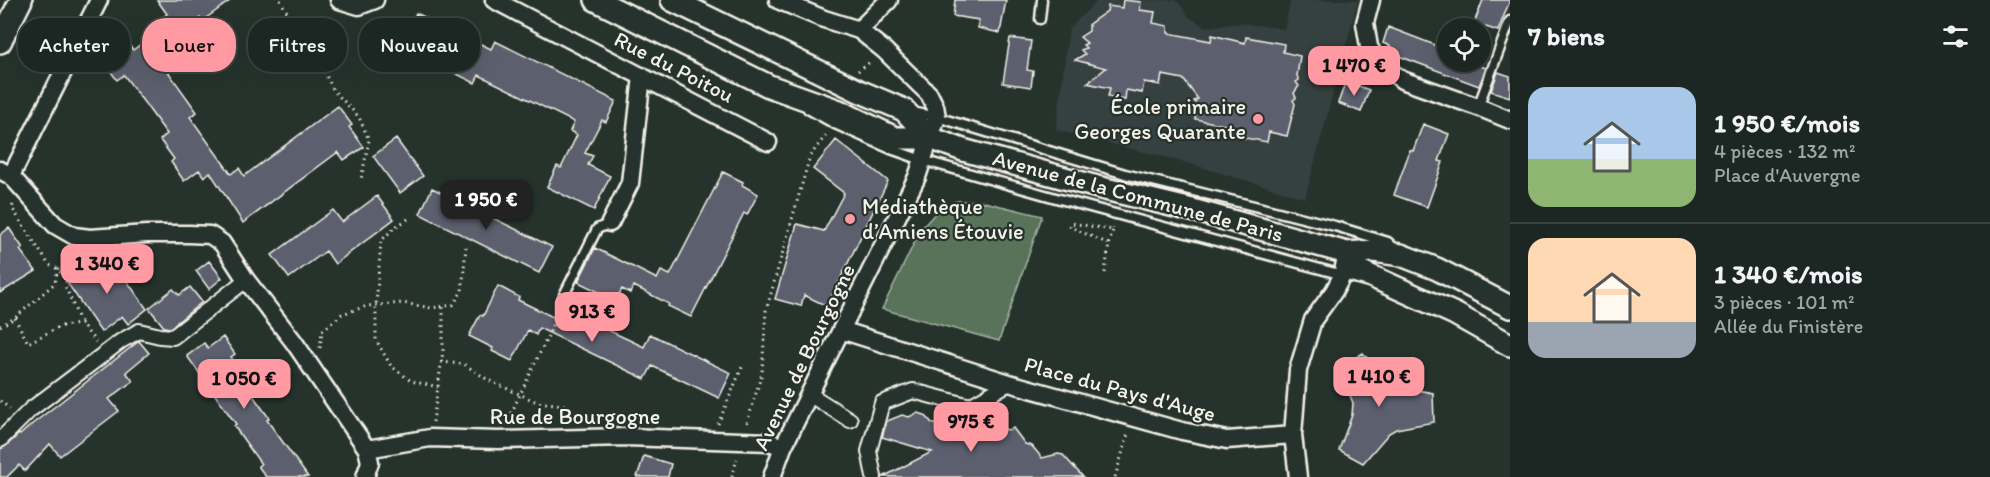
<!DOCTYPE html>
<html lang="fr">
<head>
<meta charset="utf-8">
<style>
  :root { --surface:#1c2622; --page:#252e2a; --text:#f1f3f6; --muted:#a0a5a5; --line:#3a4340; --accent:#ff9aa2 }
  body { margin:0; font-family:Itim,sans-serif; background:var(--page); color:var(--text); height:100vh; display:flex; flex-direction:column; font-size:22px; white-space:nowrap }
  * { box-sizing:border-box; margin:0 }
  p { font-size:20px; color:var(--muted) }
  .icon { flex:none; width:33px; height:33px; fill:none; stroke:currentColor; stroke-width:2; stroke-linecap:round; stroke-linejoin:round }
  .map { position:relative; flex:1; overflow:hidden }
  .sheet { display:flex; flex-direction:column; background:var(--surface); width:480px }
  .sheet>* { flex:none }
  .banner { position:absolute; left:18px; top:18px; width:570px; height:54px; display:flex; gap:12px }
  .buttons { position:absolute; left:1437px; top:18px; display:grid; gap:12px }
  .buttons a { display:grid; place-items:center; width:54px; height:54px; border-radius:50%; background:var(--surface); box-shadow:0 6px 24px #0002,0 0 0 2px var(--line); font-size:30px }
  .price { position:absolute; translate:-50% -51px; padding:0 14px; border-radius:12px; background:var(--accent); color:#111; font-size:20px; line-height:39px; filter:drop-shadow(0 2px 3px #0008) }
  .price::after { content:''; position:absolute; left:50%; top:36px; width:18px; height:14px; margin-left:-9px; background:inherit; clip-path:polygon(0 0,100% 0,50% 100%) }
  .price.selected { background:#222; color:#fff }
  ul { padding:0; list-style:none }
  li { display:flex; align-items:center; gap:18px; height:150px; padding:0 18px }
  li+li { border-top:2px solid var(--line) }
  li span { display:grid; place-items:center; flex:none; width:168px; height:120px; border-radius:18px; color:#555 }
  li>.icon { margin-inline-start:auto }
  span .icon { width:72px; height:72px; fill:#fffc; stroke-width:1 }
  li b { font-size:26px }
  h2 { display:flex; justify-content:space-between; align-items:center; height:72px; padding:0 18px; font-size:26px }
  .pill { padding:0 21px; border-radius:24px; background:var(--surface); box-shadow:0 6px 24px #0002,0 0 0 2px var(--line); font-size:21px; line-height:54px }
  .pill.selected { background:var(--accent); color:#111 }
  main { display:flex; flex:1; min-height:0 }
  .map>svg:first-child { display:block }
  .built { fill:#364140 }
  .green { fill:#58735a; stroke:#a6b2a1; stroke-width:1.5 }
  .building { fill:#5b616e; stroke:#f4f1e8; stroke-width:1.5 }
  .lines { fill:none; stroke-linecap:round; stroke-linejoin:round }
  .service-casing { stroke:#f4f1e8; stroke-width:13 }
  .pedestrian-casing { stroke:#f4f1e8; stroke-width:18 }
  .minor-casing { stroke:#f4f1e8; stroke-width:21 }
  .tertiary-casing { stroke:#f4f1e8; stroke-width:26 }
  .path { stroke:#f4f1e8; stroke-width:3; stroke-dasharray:1.5 4.5; stroke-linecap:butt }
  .service { stroke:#26332d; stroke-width:8 }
  .pedestrian { stroke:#26332d; stroke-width:14 }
  .minor { stroke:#26332d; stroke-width:16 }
  .tertiary { stroke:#26332d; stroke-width:21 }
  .poi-dot { fill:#ff9aa2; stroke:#26332d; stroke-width:2 }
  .labels { text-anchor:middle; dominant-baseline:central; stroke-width:4.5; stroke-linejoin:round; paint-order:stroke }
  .street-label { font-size:22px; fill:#f4f1e8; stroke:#26332d }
  .poi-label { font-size:22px; fill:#f4f1e8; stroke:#26332d; text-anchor:end }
</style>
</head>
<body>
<main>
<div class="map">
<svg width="1510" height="477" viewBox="0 0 1510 477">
  <rect width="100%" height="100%" fill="#26332d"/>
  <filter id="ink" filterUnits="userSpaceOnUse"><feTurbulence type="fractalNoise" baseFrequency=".0167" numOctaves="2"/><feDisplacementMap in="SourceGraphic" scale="12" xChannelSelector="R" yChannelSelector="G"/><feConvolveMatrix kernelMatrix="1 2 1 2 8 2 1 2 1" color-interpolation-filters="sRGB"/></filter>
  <g filter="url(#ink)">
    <!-- built -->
    <path class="built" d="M1098,0H1175L1178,2L1189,17L1206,27L1241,23L1284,29L1291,0H1358L1305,198L1184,162L1056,130L1069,29Z"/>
    <!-- green -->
    <path class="green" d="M957,201H980L1042,216L999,341L882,309L921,229L939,209Z"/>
    <!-- building -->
    <path class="building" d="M157,0H231L202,21L200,18L161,46L167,53L159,59L197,112L190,117L231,174L239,168L244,176L338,106L352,125L349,127L364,147L344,160L338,152L243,223L210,172L204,177L199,170L184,181L171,162L174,159L160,140L167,134L124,75L117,80L106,65L131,47L133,50L164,27L160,20L167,14Z
      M955,0H1006L1000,33L978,28L979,20L953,16Z
      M1123,0L1141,2L1140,10L1155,12L1153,23L1168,26V33L1211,41L1212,35L1245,43L1246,37L1284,44L1283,52L1300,56L1297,76L1299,80L1296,82L1299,86L1294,93L1296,98L1293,100L1295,104L1287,136L1269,132L1267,142L1229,135L1230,126L1195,119L1197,105L1194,101L1198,99L1183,79L1162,75L1160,85L1144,82L1142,93L1126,90L1125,100L1108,97L1110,88L1087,83L1106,68L1075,60L1085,54L1081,50L1086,48L1083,45L1087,43L1080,37L1089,31V24L1107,11L1108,6L1122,8Z
      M1483,0H1510L1498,31L1474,23Z
      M416,13L491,49L495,41L616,101L606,122L602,120L585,153L593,156L588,165L610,176L594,210L547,187L557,166L561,168L577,135L570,131L574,122L479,75L475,83L400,46Z
      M1388,27L1448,50V62H1469L1486,68L1479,86L1388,52L1390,46L1383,43Z
      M1010,38L1031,41L1027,70L1033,71L1031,87L1003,83Z
      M1498,72L1510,76V97L1491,91Z
      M1346,81L1369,90L1361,112L1338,103Z
      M1423,124L1449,134L1439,161L1443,162L1427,207L1394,195L1410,150L1413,151Z
      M396,139L423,176L400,193L373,156Z
      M836,140L888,181L827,306L804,295L801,306L775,299L797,224L824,231L844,193L813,169Z
      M723,172L743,182L742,185L758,194L747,215L744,213L691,317L668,306L669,304L634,286L630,293L622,289L616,300L578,282L595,248L657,279L661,271L670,275Z
      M432,188L552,247L539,273L420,214Z
      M377,196L394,219L335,264L326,251L289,278L272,255L333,210L342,222Z
      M9,228L23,248L20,250L36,271L0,293V235Z
      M110,257L147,309L128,324L122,316L101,332L68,284L87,269L90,273Z
      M209,261L222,278L209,289L196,271Z
      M498,286L519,297L518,300L559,320L562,314L589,327L591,322L644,347L650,334L731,373L719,398L652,366L645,379L539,328L536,335L528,330L512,361L492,351L493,348L469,336L480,315L483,316Z
      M190,287L202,302L170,328L164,327L149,308L173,289L179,295Z
      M223,337L235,354L231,357L245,377L242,380L269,418L267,420L308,477H266L258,466L261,464L234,426L236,424L187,356L204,343L208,348Z
      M139,341L149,353L126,372L133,381L109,399L119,411L60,456L50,444L25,471L19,465L7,477H0V449L6,446L19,434L20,435L31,425Z
      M1363,353L1388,383L1395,386L1433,393L1434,422L1396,429L1389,433L1363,463L1339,450L1352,415L1353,403L1339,368Z
      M917,413L925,415L932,423L938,425L949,437L962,433L969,434L980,432L988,433L995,428L1010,430L1013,428L1025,444L1032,446L1042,458L1058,454L1063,455L1083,477H883L932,452L882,437L887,421L902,415L909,417Z
      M644,456L671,464L668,477H637Z"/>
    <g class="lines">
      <!-- service casing -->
      <g class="service-casing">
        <path id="service" d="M1040,19L1042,0
          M1478,107L1510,21
          M808,109L835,124L891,149L922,160L1056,198L1365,281
          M912,112L937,117L1125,174L1335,226L1388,242L1397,251
          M564,295L597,229L610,223"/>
      </g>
      <!-- pedestrian casing -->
      <g class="pedestrian-casing">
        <path id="pedestrian" d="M809,394L850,420
          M0,440L30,410L121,341L139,331L160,336L173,337L246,280
          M874,477L869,451L882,403L913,391L970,406L1009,383"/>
      </g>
      <!-- minor casing -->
      <g class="minor-casing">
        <path id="minor" d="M339,0L359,6L375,0
          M494,0L768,142
          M778,0L824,19L859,30L889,0
          M1371,0L1365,23L1369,47L1377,61L1402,80L1478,107L1510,120
          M0,170L11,176L55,225L74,236L90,238L147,234H189L210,235L222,243L246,280L294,342L367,449L370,462L365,477
          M11,176L99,0
          M610,223L630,183L642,76
          M841,330L1009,383L1182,431L1227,440L1293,435
          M367,449L430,438L498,440L627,437L769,442L783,447
          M772,477L783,447L917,177L937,117L935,106L929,94L884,50L859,30
          M1298,477L1293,435L1298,370L1313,320L1334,291L1342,276L1347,253"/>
      </g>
      <!-- tertiary casing -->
      <g class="tertiary-casing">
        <path id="tertiary" d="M596,0L769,86L839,111L895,138H930L963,150L1101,188L1196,211L1347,253L1374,251L1401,255L1437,269L1510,307
          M672,0L859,91L904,110L930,138
          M0,42L21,0
          M1347,253L1362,272L1455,314L1510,345"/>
      </g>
      <!-- path -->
      <path class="path" d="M280,0L297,29L314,52L334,91L359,117L369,140L361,180
        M858,71L870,62
        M13,205L12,208L49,265L58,269L66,279V288L81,324
        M408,219L395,227L381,241L376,305V340L391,366L411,381L438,387
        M1109,244L1113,230
        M1105,273L1109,244L1070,227L1071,223L1113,230V228
        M15,318L28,343L61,326L81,324L96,342
        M0,326L15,318L55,283L58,269L77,254
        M320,348L322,331L342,314L367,306L403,303L431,308L453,305L462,291L466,247
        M441,362L464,364L488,380L537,402L564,405L574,413L577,422
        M0,401L10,409
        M433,422L443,351V307
        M747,423L762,373L766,311L810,156L826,135
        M506,424L549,334L559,307
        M718,424L743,365
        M732,477L737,459
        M1115,477L1128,434"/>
      <!-- service -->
      <use href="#service" class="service"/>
      <!-- pedestrian -->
      <use href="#pedestrian" class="pedestrian"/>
      <!-- minor -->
      <use href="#minor" class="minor"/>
      <!-- tertiary -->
      <use href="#tertiary" class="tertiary"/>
    </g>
  </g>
  <!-- markers -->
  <g class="poi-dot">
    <circle cx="1258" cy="119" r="6"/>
    <circle cx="850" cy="219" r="6"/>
  </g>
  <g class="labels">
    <!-- street labels -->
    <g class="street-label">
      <text transform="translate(674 67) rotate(27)">Rue du Poitou</text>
      <text transform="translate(1138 196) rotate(15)">Avenue de la Commune de Paris</text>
      <text transform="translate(804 357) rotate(-64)">Avenue de Bourgogne</text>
      <text transform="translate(1120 389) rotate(15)">Place du Pays d'Auge</text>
      <text x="575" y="416">Rue de Bourgogne</text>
    </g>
    <!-- poi labels -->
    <g class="poi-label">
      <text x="1246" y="106">École primaire<tspan x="1246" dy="25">Georges Quarante</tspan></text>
      <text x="862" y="206" text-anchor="start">Médiathèque<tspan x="862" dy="25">d’Amiens Étouvie</tspan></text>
    </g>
  </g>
</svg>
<div class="buttons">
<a><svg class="icon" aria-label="locate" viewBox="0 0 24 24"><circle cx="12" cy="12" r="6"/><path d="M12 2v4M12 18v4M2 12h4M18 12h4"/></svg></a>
</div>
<b class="price" style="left:1354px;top:97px">1 470 €</b>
<b class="price selected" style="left:486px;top:231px">1 950 €</b>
<b class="price" style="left:107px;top:295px">1 340 €</b>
<b class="price" style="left:592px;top:343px">913 €</b>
<b class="price" style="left:1379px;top:408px">1 410 €</b>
<b class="price" style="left:244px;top:410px">1 050 €</b>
<b class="price" style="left:971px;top:453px">975 €</b>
<div class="banner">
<a class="pill">Acheter</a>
<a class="pill selected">Louer</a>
<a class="pill">Filtres</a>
<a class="pill">Nouveau</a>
</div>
</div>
<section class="sheet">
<h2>7 biens<svg class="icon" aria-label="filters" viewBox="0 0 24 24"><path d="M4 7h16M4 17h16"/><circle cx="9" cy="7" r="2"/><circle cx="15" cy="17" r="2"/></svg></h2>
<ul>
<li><span style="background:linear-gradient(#a9c7e8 60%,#8fb573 0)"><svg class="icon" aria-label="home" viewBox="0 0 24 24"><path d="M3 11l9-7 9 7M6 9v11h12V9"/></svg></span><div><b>1 950 €/mois</b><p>4 pièces · 132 m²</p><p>Place d'Auvergne</p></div></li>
<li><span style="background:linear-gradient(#ffd9b3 70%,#9aa5b1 0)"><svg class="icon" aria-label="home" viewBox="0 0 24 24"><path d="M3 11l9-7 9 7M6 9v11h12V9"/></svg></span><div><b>1 340 €/mois</b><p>3 pièces · 101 m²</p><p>Allée du Finistère</p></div></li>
</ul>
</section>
</main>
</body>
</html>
